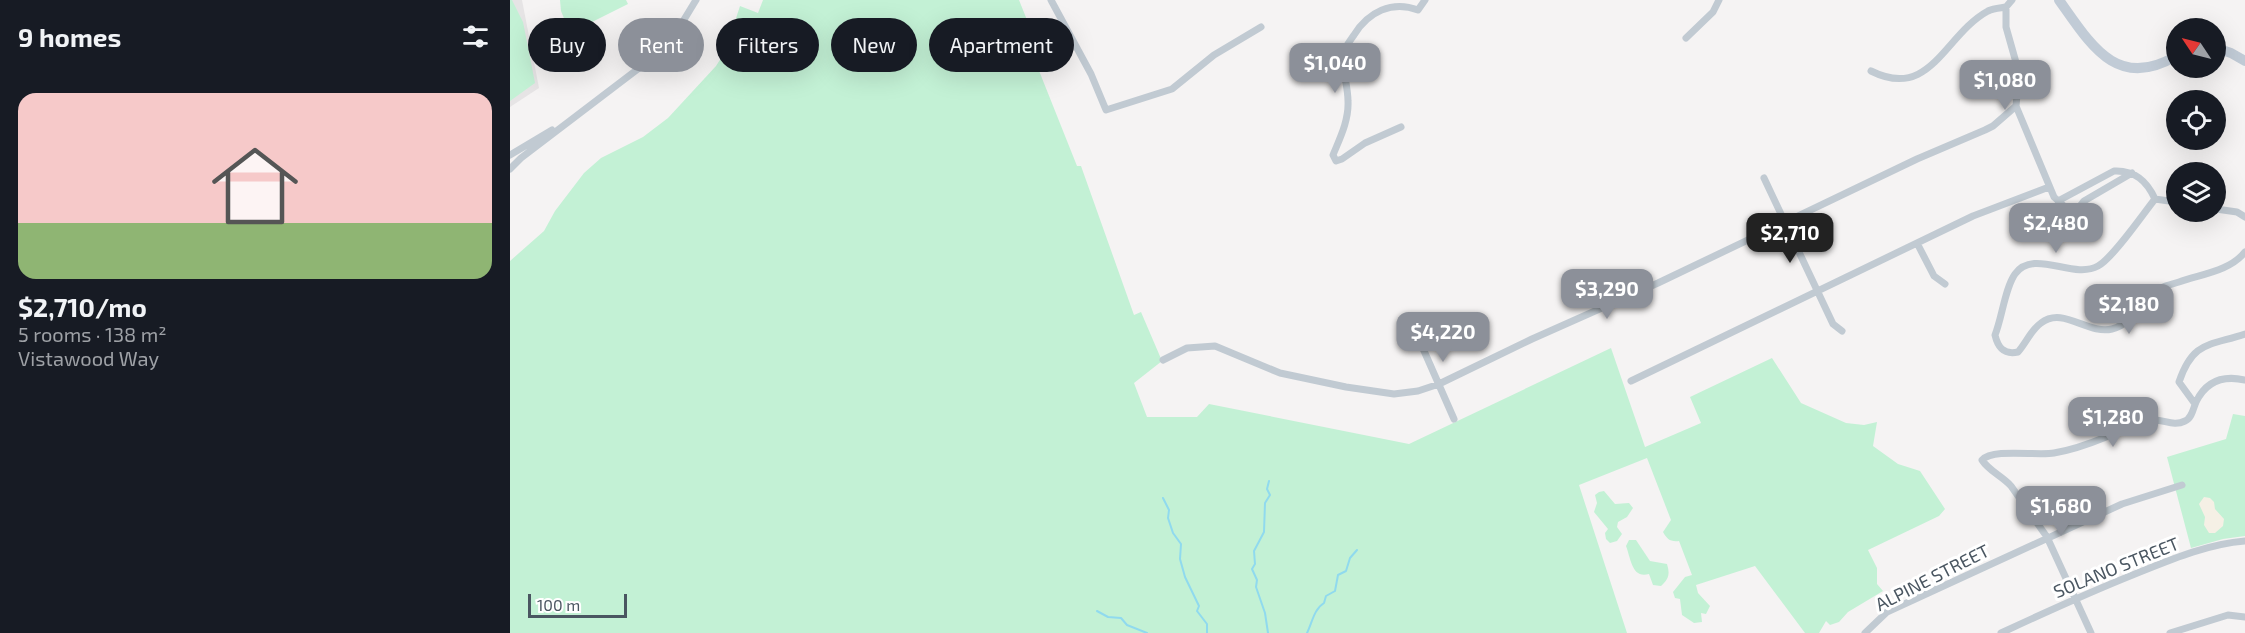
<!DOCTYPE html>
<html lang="en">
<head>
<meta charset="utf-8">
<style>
  :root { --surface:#171b24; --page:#242831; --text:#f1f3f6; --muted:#9ea1a6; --line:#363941; --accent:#8c9099 }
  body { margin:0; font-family:"Exo 2",sans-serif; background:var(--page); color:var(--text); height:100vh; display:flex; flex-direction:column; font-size:22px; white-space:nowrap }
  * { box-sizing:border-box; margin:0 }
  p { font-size:20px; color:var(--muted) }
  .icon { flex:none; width:33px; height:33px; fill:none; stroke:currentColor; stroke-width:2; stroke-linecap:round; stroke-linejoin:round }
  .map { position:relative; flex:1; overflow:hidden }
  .sheet { display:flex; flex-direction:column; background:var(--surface); width:510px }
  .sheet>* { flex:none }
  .top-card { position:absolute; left:18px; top:18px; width:570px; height:54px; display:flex; gap:12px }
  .needle { width:39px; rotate:305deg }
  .fabs { position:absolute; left:1656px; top:18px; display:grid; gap:12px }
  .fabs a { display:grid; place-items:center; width:60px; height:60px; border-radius:50%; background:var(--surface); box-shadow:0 6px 24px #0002; font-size:30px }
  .scale { position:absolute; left:18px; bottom:15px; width:99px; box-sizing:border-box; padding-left:6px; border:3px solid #4a5661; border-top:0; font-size:16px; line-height:21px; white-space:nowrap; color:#4a5661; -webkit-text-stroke:4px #fff; paint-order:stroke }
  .price { position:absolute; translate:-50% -51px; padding:0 14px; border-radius:12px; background:var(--accent); color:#fff; font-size:20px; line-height:39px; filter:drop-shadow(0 2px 3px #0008) }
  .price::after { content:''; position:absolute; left:50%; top:36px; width:18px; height:14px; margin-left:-9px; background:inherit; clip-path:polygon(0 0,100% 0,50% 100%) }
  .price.on { background:#222; color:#fff }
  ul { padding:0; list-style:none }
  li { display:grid; align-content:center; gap:12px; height:318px; padding:0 18px }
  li+li { border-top:2px solid var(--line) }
  li span { display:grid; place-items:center; height:186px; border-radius:18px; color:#555 }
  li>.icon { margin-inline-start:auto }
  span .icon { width:108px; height:108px; fill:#fffc; stroke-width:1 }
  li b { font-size:26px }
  h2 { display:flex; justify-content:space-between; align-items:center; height:72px; padding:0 18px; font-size:26px }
  .tag { padding:0 21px; border-radius:27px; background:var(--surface); box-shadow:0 6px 24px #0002; font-size:21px; line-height:54px }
  .tag.on { background:var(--accent); color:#fff }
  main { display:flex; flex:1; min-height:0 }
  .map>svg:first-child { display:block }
  .education { fill:#e6e4e5 }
  .green { fill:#c3f1d5 }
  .sand { fill:#f5f0e5 }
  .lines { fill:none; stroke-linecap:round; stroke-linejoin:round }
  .stream { stroke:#90daee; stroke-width:2 }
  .street { stroke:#c1cad2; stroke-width:7 }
  .secondary { stroke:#c1cbd6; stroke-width:10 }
  .labels { text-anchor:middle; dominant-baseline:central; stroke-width:6; stroke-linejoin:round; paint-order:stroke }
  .street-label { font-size:18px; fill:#4a5661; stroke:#fff }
</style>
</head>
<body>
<main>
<section class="sheet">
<h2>9 homes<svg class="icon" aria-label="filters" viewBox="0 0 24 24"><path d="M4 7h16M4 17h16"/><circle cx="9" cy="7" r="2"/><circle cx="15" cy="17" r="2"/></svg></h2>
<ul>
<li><span style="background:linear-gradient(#f6c9c9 70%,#8fb573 0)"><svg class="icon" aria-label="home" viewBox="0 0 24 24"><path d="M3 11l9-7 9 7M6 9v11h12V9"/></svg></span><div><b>$2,710/mo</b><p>5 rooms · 138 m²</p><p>Vistawood Way</p></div></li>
</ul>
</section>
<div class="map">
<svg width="1735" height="633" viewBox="0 0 1735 633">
  <rect width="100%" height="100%" fill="#f5f3f3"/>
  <!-- education -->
  <path class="education" d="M0,0H12L29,88L0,107Z"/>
  <!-- green -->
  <path class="green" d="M0,0H2L13,22L25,83L0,101Z
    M50,0H116L118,4L60,33L51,11Z
    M253,0H509L517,20L510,23L567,166H571L624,315L631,312L652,361L624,383L637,417H687L699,404L899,444L1101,348L1135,447L1191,423L1180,397L1262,358L1291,403L1336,423L1354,425L1367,422L1363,446L1388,464L1410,471L1435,509L1429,516L1358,550L1367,568V584L1373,591L1338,612L1329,622L1320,625L1316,621L1309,633H1295L1245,566L1186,585L1188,593L1200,606L1196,614L1191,613L1192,622L1184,623L1172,615L1170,599L1165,598L1163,592L1175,577L1182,575L1169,541C1160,542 1157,539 1153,532L1161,520L1137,458L1069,485L1117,633H0V261L34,231L45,211L74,173L91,158L133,137L158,118L206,66L215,52L230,6L248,13Z
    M1723,414L1735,416V536L1713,539L1681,548L1657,457L1716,439Z
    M1094,491L1105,504L1119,503L1123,508L1117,517L1108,522L1107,527L1112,534L1107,541L1100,543L1096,539L1095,533L1098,529L1084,512L1087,503L1085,495L1089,492Z
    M1119,540H1126L1140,561L1157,564C1160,574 1159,579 1151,586L1143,585L1139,574C1122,579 1121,559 1116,546Z"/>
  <!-- sand -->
  <path class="sand" d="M1694,497L1700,498L1704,502L1705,509L1714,519L1713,526L1705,533H1699L1694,525L1695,517L1689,504Z"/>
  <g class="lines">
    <!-- stream -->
    <path class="stream" d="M653,498L659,510L658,518L663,533L671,544L670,559L675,577L689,606L687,611L697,624V633
      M587,611L598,617L611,618L617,625L637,633
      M758,633L755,613L746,587L747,580L742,569L745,564L744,551L754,532L755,503L760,495L757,489L759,481
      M797,633C802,623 804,609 814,603L816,596L825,591L828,575L836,571L840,558L847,550"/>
    <!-- street -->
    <path class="street" d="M541,0L581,74L596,110L662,89L704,55L751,27
      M1496,7V27L1509,73L1506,106L1544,197L1555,207L1567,210L1574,201L1622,173
      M1176,38L1203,12L1209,0
      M1361,71C1421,101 1434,35 1478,11C1484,8 1491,8 1496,7L1502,0
      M891,127L855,143L832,159L826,161L823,155C830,138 839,120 838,101C838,86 832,70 833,55C834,48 840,41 844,35C858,12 882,0 908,10L915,0
      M0,155L42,130
      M0,169L11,158L141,59L172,23L186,0
      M1254,178L1323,324L1332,331
      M1548,201L1604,171C1625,170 1637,181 1645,199
      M1666,202L1645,199C1633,214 1603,258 1588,266C1563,280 1524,248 1505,274C1495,288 1492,318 1485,335C1488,348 1494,355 1508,352C1516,343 1521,330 1531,323C1553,306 1578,335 1602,329C1625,323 1633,299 1651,288C1656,285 1663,284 1669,282C1692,274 1720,271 1735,252
      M1706,209L1727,212L1735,217
      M1407,243L1424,276L1435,284
      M911,344L944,419
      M653,360L677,348L705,346L770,373L836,387L884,394L908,391L929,384L1022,339L1148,283L1407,159L1475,130L1483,126L1506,106
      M1121,381L1463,216L1539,187
      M1685,404L1669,382C1683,341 1699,346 1735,334
      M1355,633L1377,612L1612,504L1672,485
      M1491,633C1536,612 1580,592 1625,574C1660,560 1697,544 1735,541
      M1581,633L1537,537L1501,486C1492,476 1479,471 1472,460C1483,448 1527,456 1544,453C1562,450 1579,444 1596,437C1605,434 1638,420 1643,420C1654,419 1663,427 1675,421C1682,418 1683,409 1686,402C1696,381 1713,375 1735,380
      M1660,633L1718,615L1735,617"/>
    <!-- secondary -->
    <path class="secondary" d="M1549,0C1581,45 1607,91 1666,56
      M1706,48L1721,53L1735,61"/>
  </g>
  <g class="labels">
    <!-- street labels -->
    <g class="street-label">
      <text transform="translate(1606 567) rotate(-22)">SOLANO STREET</text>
      <text transform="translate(1422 577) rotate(-27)">ALPINE STREET</text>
    </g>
  </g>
</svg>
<div class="fabs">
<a><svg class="needle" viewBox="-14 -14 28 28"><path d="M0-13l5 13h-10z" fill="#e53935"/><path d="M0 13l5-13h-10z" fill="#9ea1a6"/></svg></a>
<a><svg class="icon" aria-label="locate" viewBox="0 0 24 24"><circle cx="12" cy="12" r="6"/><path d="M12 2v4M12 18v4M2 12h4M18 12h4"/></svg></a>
<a><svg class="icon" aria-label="layers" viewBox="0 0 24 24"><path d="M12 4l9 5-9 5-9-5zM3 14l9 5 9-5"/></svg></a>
</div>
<div class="scale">100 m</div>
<b class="price" style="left:825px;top:94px">$1,040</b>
<b class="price" style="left:1495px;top:111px">$1,080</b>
<b class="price" style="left:1546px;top:254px">$2,480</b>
<b class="price on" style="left:1280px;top:264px">$2,710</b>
<b class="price" style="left:1097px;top:320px">$3,290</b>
<b class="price" style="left:1619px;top:335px">$2,180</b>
<b class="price" style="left:933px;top:363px">$4,220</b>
<b class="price" style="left:1603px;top:448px">$1,280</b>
<b class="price" style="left:1551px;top:537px">$1,680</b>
<div class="top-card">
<a class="tag">Buy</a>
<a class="tag on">Rent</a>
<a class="tag">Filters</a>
<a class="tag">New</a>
<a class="tag">Apartment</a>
</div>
</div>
</main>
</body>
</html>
